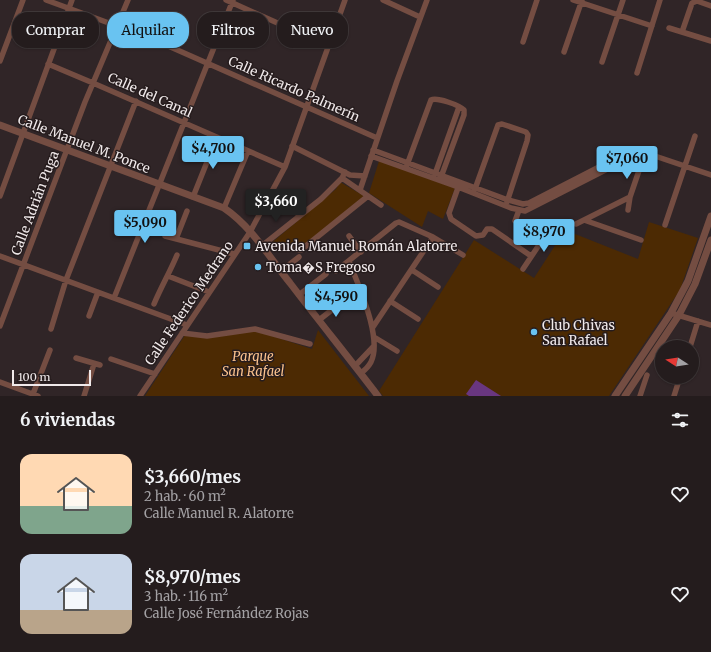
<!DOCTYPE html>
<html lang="es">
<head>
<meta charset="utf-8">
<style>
  :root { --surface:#241c1d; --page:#30292a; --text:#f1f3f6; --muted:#a3a1a4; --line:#413a3b; --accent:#69c3f1 }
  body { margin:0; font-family:Merriweather,serif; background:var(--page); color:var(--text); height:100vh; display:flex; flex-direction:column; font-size:15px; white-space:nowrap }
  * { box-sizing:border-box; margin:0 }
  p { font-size:13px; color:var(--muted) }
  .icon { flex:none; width:22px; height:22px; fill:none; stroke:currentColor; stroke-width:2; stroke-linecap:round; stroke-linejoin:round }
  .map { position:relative; height:396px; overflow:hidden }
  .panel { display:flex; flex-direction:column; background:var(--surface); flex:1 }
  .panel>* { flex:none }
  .top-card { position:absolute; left:12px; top:12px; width:400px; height:36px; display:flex; gap:8px }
  .needle { width:26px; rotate:282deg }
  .controls { position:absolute; left:655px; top:340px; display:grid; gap:8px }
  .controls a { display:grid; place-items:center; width:44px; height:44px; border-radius:50%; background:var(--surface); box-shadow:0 1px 3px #0004,0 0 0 1px var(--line); font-size:20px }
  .scale { position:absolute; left:12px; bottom:10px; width:79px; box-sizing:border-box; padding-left:4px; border:2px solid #f0e9ea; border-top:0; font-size:11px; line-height:14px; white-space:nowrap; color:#f0e9ea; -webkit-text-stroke:3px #261c1d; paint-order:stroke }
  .price { position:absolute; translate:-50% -34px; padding:0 9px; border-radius:4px; background:var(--accent); color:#111; font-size:13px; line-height:26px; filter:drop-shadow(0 1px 2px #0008) }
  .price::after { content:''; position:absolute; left:50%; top:24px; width:12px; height:9px; margin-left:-6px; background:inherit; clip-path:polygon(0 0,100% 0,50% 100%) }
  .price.on { background:#222; color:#fff }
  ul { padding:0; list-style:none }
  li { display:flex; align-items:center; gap:12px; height:100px; padding:0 20px }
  li span { display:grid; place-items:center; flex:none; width:112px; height:80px; border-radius:12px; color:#555 }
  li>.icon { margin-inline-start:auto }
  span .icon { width:48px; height:48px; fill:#fffc; stroke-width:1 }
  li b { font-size:17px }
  h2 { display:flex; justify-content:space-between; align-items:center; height:48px; padding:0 20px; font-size:17px }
  .tag { padding:0 14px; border-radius:16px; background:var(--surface); box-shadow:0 1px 3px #0004,0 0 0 1px var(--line); font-size:14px; line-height:36px }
  .tag.on { background:var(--accent); color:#111 }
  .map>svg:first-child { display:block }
  .green { fill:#4c2a03 }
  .water { fill:#693680 }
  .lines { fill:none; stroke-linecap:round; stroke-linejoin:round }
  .minor { stroke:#744d42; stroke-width:5.5 }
  .tertiary { stroke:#744d42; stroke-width:7 }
  .poi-dot { fill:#69c3f1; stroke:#261c1d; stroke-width:1.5 }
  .labels { text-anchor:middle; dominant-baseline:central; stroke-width:3; stroke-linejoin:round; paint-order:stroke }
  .street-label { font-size:13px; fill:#f0e9ea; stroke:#261c1d }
  .poi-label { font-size:13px; fill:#f0e9ea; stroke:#261c1d; text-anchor:start }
  .park-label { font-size:13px; font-style:italic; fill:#fbc28d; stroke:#261c1d }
</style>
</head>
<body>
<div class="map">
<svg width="711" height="396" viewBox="0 0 711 396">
  <rect width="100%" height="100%" fill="#302527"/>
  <!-- green -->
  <path class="green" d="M379,161L455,188L443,219L428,211L422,227L369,193Z
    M340,182L364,196L300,249L270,244L336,189Z
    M649,222L698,238L680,290L609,396H383L379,391L474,240L534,278L565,230L638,259Z
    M318,330L369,396H145L185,335L252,331L266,334L312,349Z"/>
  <!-- water -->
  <path class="water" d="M476,380L501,396H469L466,394Z"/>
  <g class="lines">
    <!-- minor -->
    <path class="minor" d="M46,0L117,26H123L377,138
      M226,0L329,46
      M383,0L420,17
      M573,0L652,26
      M669,28L711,41
      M682,32L692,3L697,1L711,6
      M523,42L537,0
      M564,52L582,0
      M0,61L23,0
      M602,62L623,0
      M48,64L93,83L285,167
      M637,73L660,0
      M292,146L350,175L365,176
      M373,150L508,200L523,204L529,203L634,149C639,148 645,150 649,154L711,175
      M371,156L458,187L511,208L525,211L625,160L636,155L644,156
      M407,165L431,100C437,97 459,105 464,110V115L441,177
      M435,174L459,107
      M342,178L381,205
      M459,185L449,213L451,219L476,236L483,235L487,229H492L531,256
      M475,189L498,125L502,124L526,132L528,135L527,141L507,202
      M360,190L397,81L427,0
      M270,195L300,215
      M0,196L72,0
      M193,197L217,137
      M224,208L248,151
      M628,210L630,197L645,153
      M584,220L641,240
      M515,221L519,210
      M576,224L630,197
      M665,225L695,136
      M165,236L234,254
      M349,236L361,252
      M176,239L187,211
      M263,245L301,250L368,196
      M263,245L321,199L342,178L345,172
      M0,256L187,325
      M349,261C358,285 383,338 371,362C369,366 365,370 361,373
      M523,269L551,227
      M412,270L438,287
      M281,271L299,257
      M336,271L396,223L399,222L433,237L463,255
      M168,276L209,292
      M299,295L326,274
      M114,298L233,0
      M390,301L418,319
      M154,304C161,287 170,272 177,255
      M671,313L711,325
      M89,316L98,292
      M319,320L342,302
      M0,326L85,102L128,0
      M373,327L433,237
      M51,329L66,280L136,101
      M182,333L207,336L255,329L310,344
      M374,337L397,351
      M690,347L698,321
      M76,358L100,365
      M111,359L155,374
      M355,366L373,347
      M0,382L38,396
      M33,394L50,350
      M84,396L94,364
      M140,396L250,232L285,167L345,0
      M640,396L647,375
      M674,396L680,377"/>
    <!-- tertiary -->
    <path class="tertiary" d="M0,125L224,208C252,227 269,257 290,283C319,321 349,358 378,396
      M615,396L671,313L688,281L711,216
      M625,396L679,315L695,284L711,240"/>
  </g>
  <!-- markers -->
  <g class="poi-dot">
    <rect x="243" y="242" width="8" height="8" rx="2"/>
    <circle cx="258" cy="267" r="4"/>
    <circle cx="534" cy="332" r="4"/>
  </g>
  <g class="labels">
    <!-- street labels -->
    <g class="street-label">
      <text transform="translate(294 89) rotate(24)">Calle Ricardo Palmerín</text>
      <text transform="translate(150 95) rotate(24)">Calle del Canal</text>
      <text transform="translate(84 144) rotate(21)">Calle Manuel M. Ponce</text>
      <text transform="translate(35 203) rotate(-69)">Calle Adrián Puga</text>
      <text transform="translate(189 303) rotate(-56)">Calle Federico Medrano</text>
    </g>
    <!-- poi labels -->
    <g class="poi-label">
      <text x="255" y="246">Avenida Manuel Román Alatorre</text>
      <text x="266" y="267">Toma�S Fregoso</text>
      <text x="542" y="325">Club Chivas<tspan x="542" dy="15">San Rafael</tspan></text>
    </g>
    <!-- park labels -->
    <g class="park-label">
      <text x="253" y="356">Parque<tspan x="253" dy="15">San Rafael</tspan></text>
    </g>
  </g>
</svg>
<div class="controls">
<a><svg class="needle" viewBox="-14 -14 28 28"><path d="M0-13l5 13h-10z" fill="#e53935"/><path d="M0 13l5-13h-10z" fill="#a3a1a4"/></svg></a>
</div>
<div class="scale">100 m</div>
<b class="price" style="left:213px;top:170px">$4,700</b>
<b class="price" style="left:627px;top:180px">$7,060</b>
<b class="price on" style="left:276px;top:223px">$3,660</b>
<b class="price" style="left:145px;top:244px">$5,090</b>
<b class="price" style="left:544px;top:253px">$8,970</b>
<b class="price" style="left:336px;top:318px">$4,590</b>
<div class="top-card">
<a class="tag">Comprar</a>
<a class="tag on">Alquilar</a>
<a class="tag">Filtros</a>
<a class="tag">Nuevo</a>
</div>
</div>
<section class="panel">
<h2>6 viviendas<svg class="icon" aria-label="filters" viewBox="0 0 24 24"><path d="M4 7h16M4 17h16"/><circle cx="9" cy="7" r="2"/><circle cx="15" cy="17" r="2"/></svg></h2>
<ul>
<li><span style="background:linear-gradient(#ffd9b3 65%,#7fa58c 0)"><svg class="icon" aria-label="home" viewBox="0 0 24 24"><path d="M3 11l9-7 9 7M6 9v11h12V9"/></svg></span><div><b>$3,660/mes</b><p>2 hab. · 60 m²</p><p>Calle Manuel R. Alatorre</p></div><svg class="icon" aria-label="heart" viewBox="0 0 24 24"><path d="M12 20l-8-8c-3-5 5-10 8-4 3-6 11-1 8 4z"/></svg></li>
<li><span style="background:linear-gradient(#c9d6e8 70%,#b9a48a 0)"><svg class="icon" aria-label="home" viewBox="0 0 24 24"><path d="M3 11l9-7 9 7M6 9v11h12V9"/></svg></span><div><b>$8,970/mes</b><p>3 hab. · 116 m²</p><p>Calle José Fernández Rojas</p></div><svg class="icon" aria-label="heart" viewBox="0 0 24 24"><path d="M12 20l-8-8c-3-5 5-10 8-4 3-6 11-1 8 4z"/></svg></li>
</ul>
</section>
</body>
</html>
